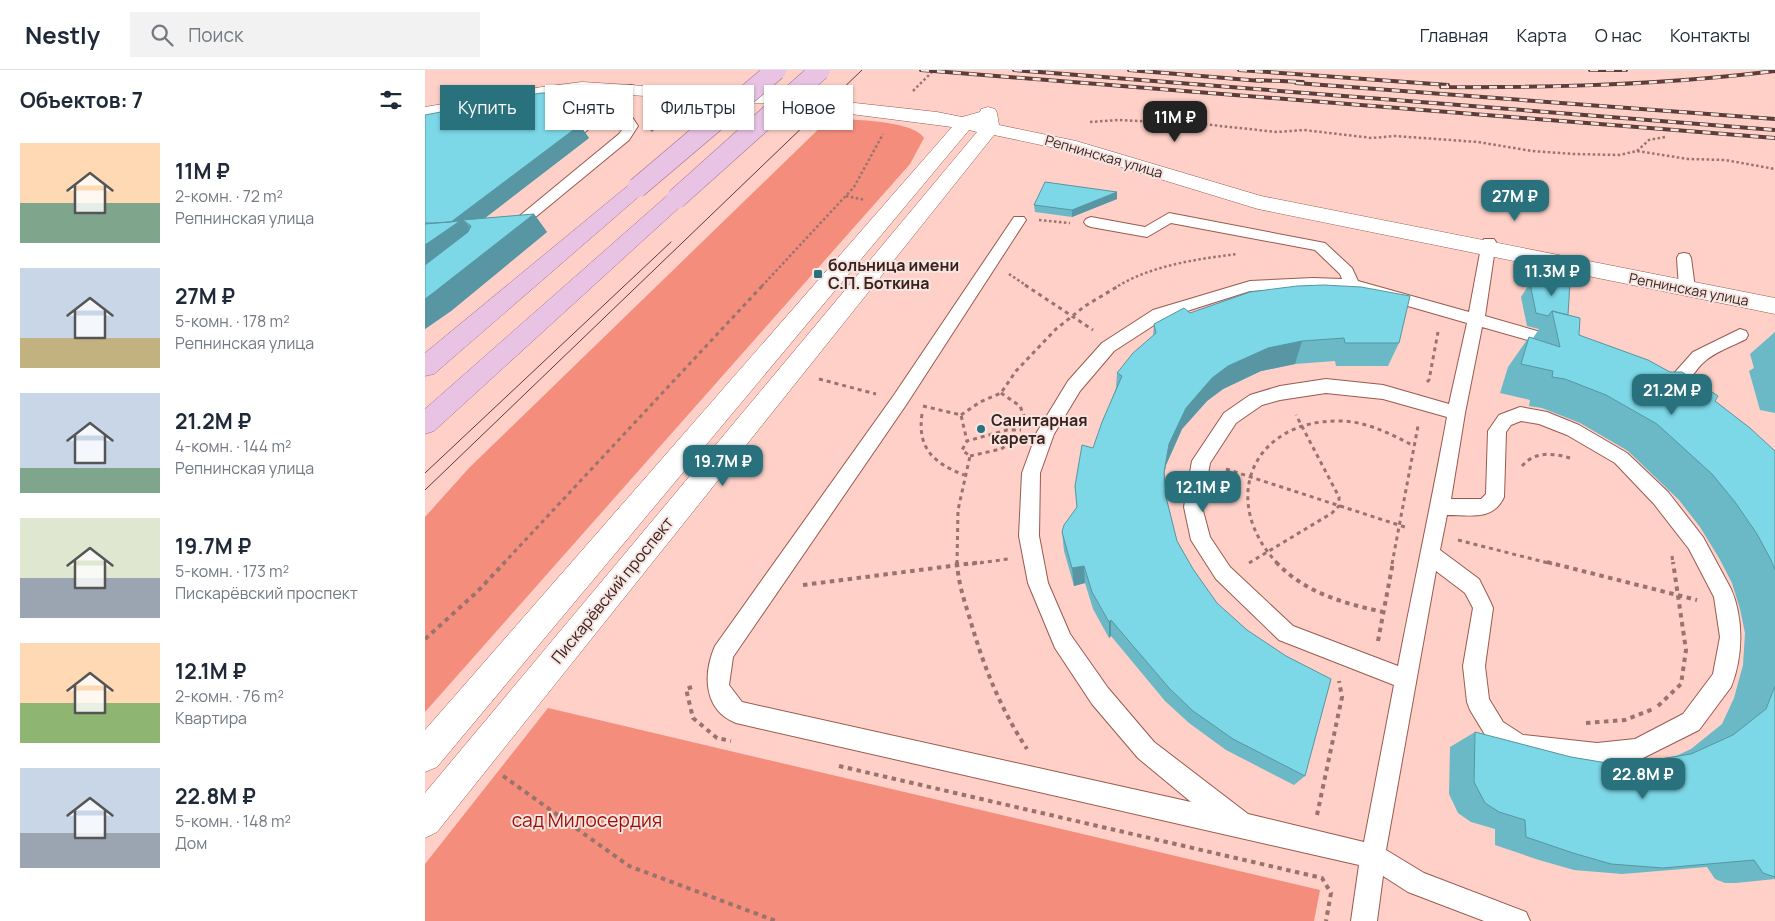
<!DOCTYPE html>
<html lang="ru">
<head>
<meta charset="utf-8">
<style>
  :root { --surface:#fff; --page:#f2f2f3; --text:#1f2937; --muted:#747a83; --line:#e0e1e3; --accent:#29717c }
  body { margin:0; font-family:Manrope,sans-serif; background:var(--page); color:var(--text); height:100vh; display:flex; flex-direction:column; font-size:19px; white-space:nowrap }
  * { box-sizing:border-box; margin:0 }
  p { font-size:16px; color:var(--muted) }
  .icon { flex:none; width:28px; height:28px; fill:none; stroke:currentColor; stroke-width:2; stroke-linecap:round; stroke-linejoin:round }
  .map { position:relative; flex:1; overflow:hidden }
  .side { display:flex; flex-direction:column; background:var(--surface); width:425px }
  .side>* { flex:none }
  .guide { position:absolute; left:15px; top:15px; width:475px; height:45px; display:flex; gap:10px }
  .price { position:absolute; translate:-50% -42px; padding:0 11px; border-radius:10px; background:var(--accent); color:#fff; font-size:16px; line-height:32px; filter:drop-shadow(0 1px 2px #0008) }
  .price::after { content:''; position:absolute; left:50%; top:30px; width:15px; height:11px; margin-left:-8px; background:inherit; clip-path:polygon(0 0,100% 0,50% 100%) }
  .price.active { background:#222; color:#fff }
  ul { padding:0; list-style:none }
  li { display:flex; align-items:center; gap:15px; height:125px; padding:0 20px }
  li span { display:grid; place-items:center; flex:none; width:140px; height:100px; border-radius:0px; color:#555 }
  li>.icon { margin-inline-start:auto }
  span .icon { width:60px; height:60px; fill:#fffc; stroke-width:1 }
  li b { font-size:21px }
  h2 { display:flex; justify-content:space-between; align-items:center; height:60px; padding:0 20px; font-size:21px }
  .tag { padding:0 18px; border-radius:0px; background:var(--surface); box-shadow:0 1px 4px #0004; font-size:18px; line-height:45px }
  .tag.active { background:var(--accent); color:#fff }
  header { display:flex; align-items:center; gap:30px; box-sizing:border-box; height:70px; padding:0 25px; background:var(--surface); border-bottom:1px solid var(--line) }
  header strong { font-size:24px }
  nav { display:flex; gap:28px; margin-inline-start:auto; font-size:18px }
  .search { width:350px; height:45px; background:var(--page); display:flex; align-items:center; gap:12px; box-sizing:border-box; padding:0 18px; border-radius:0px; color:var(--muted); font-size:19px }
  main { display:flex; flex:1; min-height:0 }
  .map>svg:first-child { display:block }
  .green { fill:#f48d7c }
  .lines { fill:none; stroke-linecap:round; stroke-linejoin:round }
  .service-casing { stroke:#9b594e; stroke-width:2 }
  .tertiary-casing { stroke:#9b594e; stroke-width:1 }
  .primary-casing { stroke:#a17091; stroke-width:1 }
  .path-far2 { stroke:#99746d; stroke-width:2.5; stroke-dasharray:2.5 2.5; stroke-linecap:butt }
  .path-far1 { stroke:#99746d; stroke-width:3; stroke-dasharray:4 4; stroke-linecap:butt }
  .path { stroke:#99746d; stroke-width:4; stroke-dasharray:4.5 4.5; stroke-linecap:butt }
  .service { fill:#fff; fill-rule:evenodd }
  .tertiary { fill:#fff; fill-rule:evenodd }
  .primary { fill:#e8c3e3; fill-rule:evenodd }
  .tram { stroke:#5c3d37; stroke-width:1 }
  .rail-casing { stroke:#5c3d37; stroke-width:4 }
  .rail { stroke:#f5e5e2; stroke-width:2.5; stroke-dasharray:8; stroke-linecap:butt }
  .primary-bridge-casing { stroke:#a17091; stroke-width:21; stroke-linecap:butt }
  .primary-bridge { stroke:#e8c3e3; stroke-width:20 }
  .wall { fill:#6bb9c7 }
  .shaded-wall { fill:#5796a2 }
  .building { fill:#7cd7e7; stroke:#5796a2 }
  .poi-dot { fill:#29717c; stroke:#f5e5e2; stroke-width:2 }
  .labels { text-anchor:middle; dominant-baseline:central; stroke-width:4; stroke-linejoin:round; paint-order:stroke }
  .far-street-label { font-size:14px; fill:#3c201b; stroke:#f5e5e2 }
  .poi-label { font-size:16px; font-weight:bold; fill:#3c201b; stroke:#f5e5e2; text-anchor:start }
  .street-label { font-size:16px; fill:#3c201b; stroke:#f5e5e2 }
  .near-park-label { font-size:19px; fill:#9e0d02; stroke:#f5e5e2 }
</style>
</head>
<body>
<header>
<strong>Nestly</strong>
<div class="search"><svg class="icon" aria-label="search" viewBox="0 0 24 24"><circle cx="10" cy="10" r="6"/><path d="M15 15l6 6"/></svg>Поиск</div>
<nav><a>Главная</a><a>Карта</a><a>О нас</a><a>Контакты</a></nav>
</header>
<main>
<section class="side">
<h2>Объектов: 7<svg class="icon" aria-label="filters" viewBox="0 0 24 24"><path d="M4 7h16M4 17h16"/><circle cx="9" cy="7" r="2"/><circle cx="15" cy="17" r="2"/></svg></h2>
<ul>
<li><span style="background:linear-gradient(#ffd9b3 60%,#7fa58c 0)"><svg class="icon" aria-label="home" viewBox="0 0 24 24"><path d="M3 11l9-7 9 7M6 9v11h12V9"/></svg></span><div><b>11M ₽</b><p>2-комн. · 72 m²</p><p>Репнинская улица</p></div></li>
<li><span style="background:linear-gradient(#c9d6e8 70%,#c2b280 0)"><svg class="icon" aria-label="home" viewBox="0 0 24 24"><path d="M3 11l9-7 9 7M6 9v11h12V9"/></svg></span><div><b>27M ₽</b><p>5-комн. · 178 m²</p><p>Репнинская улица</p></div></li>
<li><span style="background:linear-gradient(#c9d6e8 75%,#7fa58c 0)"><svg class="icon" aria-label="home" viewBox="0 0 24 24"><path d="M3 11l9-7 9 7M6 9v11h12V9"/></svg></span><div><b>21.2M ₽</b><p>4-комн. · 144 m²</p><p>Репнинская улица</p></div></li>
<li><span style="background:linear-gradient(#dfe7d0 60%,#9aa5b1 0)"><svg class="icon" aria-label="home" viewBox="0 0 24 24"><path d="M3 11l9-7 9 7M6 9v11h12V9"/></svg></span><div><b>19.7M ₽</b><p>5-комн. · 173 m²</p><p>Пискарёвский проспект</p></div></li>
<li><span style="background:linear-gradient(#ffd9b3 60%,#8fb573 0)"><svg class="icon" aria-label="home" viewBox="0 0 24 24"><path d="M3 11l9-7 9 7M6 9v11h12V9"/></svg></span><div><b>12.1M ₽</b><p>2-комн. · 76 m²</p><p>Квартира</p></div></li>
<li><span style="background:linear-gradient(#c9d6e8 65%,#9aa5b1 0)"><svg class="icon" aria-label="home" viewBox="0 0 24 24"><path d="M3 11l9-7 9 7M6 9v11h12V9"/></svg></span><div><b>22.8M ₽</b><p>5-комн. · 148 m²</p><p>Дом</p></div></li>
</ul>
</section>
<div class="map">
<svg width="1350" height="851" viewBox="0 0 1350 851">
  <rect width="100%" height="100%" fill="#fed0c7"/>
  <!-- green -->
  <path class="green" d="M405,48C426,50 488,50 499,68L485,94L0,642V447L44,398Z
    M123,638L895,820L889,851H0V794Z"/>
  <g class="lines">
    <!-- service casing -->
    <g class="service-casing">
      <path id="service" d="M206,15L210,16L212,19L210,22L185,42L207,47L213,56L204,70L102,154H92L90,151L92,148L194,64L200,56L197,53L178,48L160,62L155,63L149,59L202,16Z
        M744,143L900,173L927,198L933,211L1044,242L1057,172L1059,169H1069L1071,172L1060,246L1140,269L1142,273L1140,277L1134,279L1057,257L1040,343L1026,429H1056L1061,424L1063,361L1074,345L1095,337L1122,342L1154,355L1202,383L1243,422L1278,467L1306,519C1319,549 1318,587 1306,617L1274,660L1212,691L1172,695L1095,687L1062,668L1045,640L1042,632L1038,596L1048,538L1040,523L1011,501L961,780L999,803L1101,842L1105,851H1059L983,822L958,806L952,851H926L934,795L311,653C278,640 278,604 290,576L469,325L589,147H599L601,150L599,153L481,335L308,587L304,615L317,632L766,732L713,688L667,634L630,578L603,513L594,466L597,403L612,362L643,311L677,273L728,240L825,211L888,208L917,209L915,204L890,180L746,153L722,167L666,157L661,155L659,152L661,149L666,147L720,157ZM888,218L927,220L1042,253L1024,334L958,315L901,309L855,316L825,325L799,343L767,391L759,437L766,470L791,509L854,570L969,615L939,772L823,744L729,672L683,618L645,564L623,513L614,466L615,403L629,364L655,321L689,281L740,248L825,221ZM901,323L958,329L1022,347C1007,430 989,513 973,596L868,556L805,497L785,467L777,437L785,393L811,353L837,335L855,330ZM1096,351L1114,354L1142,365L1190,393L1229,434L1264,479L1289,527L1295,567L1288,604L1258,644L1210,669L1172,673L1098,665L1078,652L1064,629L1060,596L1068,538L1065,531L1054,509L1015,480L1022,445C1045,445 1068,451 1079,427L1081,362L1086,355Z
        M1259,183L1264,184L1266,188L1270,218L1267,222L1262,223L1257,222L1254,218L1252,188L1254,184Z
        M1315,259L1321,261L1323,265L1321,269C1308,276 1289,282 1279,292C1268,301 1260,324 1244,319L1242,314L1244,309L1268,282Z"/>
    </g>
    <!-- tertiary casing -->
    <g class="tertiary-casing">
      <path id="tertiary" d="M157,12L348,24L512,42L537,47L555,42L556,39L563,37L570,39L572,43L574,55L651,71L836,126L1350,228V244L833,139L640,80L569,65L12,762L0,768V723L552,62L544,60L12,697L0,702V660L527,57L348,34L157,22L117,27L0,49V37L117,17Z"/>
    </g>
    <!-- primary casing -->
    <g class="primary-casing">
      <path id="primary" d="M212,112L219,114L222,118L219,122L9,304L0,306V283L205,114Z
        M251,123L258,124L261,129L258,134L9,361L0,364V339L244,124Z"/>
    </g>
    <!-- path-far2 -->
    <path class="path-far2" d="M488,21L509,0
      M665,52L693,50L777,54L852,62L879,60L947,68L970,66L1053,72L1107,81L1149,84L1194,85L1212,81L1263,89L1300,90L1350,99
      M226,61L247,45
      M1212,81L1224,70L1240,67
      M421,126L440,130
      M614,150L645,153
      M584,204L602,216
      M337,216L429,117L458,64
      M693,216C728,195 773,189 812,184"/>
    <!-- path-far1 -->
    <path class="path-far1" d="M600,215L668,260
      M394,309L451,324
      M1002,312L1004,310L1013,262
      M576,323L595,336L599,346L598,349
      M498,336L536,345L542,371L582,360H596
      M497,344C492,379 509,393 539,405
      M536,345L555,332L576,323L591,301L631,259L660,236L695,215
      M545,386L576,379L591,369
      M1097,396C1110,381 1127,383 1145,388
      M801,399L983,458
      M1033,470L1127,494
      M1247,486L1248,494
      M824,493L907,443L914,436V427L871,345
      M78,494L338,215
      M532,494L533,440L545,386L537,380L542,371
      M547,494L583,489
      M853,494C793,431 827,350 914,351C941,351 966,364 989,376
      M967,494L993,356"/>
    <!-- path -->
    <path class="path" d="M532,492C533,512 539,530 545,549C558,595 575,638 602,679
      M851,492C880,523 918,533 958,542
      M1122,492L1272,530
      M378,515L557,492
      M0,569L52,522L80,492
      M953,571L968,492
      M267,617L261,619L268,648L292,668L306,671
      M1233,636L1256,614L1261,580L1248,492
      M1161,653L1200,650L1228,639
      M414,696L897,808L906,823L901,851
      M78,706L204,796L351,851
      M892,745L917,627L914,611"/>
    <!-- service -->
    <use href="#service" class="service"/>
    <!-- tertiary -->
    <use href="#tertiary" class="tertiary"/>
    <!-- primary -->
    <use href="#primary" class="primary"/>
    <!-- tram -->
    <path class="tram" d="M0,403L246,172
      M0,420L437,0"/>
    <!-- rail casing -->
    <g class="rail-casing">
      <path id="rail" d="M496,0L1350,68
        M589,0L1350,60
        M704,0L836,11
        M814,0L1023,15
        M1165,0H1201
        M831,10L878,12
        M871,13L1350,49
        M1016,17C1128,18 1239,15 1350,1"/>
    </g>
    <!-- rail -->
    <use href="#rail" class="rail"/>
    <!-- primary-bridge casing -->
    <g class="primary-bridge-casing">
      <path id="primary-bridge" d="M212,118L351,0
        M251,129L395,0"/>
    </g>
    <!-- primary-bridge -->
    <use href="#primary-bridge" class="primary-bridge"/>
  </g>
  <!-- wall -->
  <path class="wall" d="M0,45L149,51L164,68L60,148L109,144L122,162L26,241L0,259Z
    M692,122V129L647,147L610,142L609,135Z
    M1121,206L1154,265L1290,331L1350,381V809L1311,813H1300L1290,809L1282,797L1197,804L1149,800L1114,790L1070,775V759L1046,752L1033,743L1024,724L1025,677L1050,662L1146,687L1182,693L1223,691L1251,686L1266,679L1297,654L1309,628L1318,595L1320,563L1315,539L1307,513L1294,488L1275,457L1254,430L1203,381L1155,353L1117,338L1104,336L1105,330L1075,323L1083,297L1104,267L1108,268L1114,259L1102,256L1096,227L1105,213L1114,216Z
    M765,243L974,273L963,296H911L910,291L870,294L836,301L798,319L782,331L757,359L741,395L739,404L741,427L752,471L880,706L869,715L801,680L764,653L740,631L686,566L684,568L668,539L660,513L649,516L639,481L637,462L652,438L650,416L668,378L691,318L692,303L728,266L729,254Z
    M1350,262V343L1335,340L1324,301L1329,298L1325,284Z"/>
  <!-- shaded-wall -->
  <path class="shaded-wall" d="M143,41L152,55H155L164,68L47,158L38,150L46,159L51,169L0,206V175L139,47V44Z
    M692,122V129L647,147V140Z
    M109,144L122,162L26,241L0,259V229Z
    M877,271L870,294L836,301L798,319L782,331L757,359L741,395L736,422L744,374L761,338L787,308L803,296L843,278Z
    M659,496L660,513L649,516L647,498Z
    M686,550V566L684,568V552Z"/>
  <!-- building -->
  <path class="building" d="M116,23H125L130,26L143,41L139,44V47L145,51L151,50L155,55L26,152L8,153H0V45Z
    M620,112L692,122L647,140L609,135Z
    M109,144L8,223L0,229V195L43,162L46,156L38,150Z
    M35,151L0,175V154Z
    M1121,206L1145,212L1143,245L1127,241L1123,246L1111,243L1105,213L1120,217Z
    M899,215L936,217L985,226L974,273H920L919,268L877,271L843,278L803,296L787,308L761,338L744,374L739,402L741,427L752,471L768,499L792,533L822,560L861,586L906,609L880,706L808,669L768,641L744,618L686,550L684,552L667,522L659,496L647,498L637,462L639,455L652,437L650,416L657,375L668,378L677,352L697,306L692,303L708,283L731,263L729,254L759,238L765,243L825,222L872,216Z
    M1127,241L1155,248L1154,265L1223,290L1245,302H1257L1293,326L1290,331L1325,358L1350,381V500L1346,490L1332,464L1310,432L1287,404L1232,354L1181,325L1140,309L1127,307L1128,301L1096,294L1104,267L1135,277Z
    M1350,616V807L1338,803L1329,790L1238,798L1186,794L1148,783L1101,767L1100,750L1074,742L1060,733L1049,712L1050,662L1146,687L1182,693L1223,691L1266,684L1308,665L1341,639Z"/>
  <!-- markers -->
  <g class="poi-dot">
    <rect x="388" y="199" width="10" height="10" rx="2.5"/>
    <circle cx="556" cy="359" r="5"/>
  </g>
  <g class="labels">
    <!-- far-street labels -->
    <g class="far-street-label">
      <text transform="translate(679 86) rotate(16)">Репнинская улица</text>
      <text transform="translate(1264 219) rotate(11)">Репнинская улица</text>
    </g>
    <!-- poi labels -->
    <g class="poi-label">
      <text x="403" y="195">больница имени<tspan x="403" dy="18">С.П. Боткина</tspan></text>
      <text x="566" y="350">Санитарная<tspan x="566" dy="18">карета</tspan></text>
    </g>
    <!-- street labels -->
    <g class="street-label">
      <text transform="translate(187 520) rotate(-51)">Пискарёвский проспект</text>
    </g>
    <!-- near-park labels -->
    <g class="near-park-label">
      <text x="162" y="750">сад Милосердия</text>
    </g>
  </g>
</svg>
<b class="price active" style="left:750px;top:73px">11M ₽</b>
<b class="price" style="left:1090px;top:152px">27M ₽</b>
<b class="price" style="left:1127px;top:227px">11.3M ₽</b>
<b class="price" style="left:1247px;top:346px">21.2M ₽</b>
<b class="price" style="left:298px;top:417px">19.7M ₽</b>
<b class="price" style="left:778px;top:443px">12.1M ₽</b>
<b class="price" style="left:1218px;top:730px">22.8M ₽</b>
<div class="guide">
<a class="tag active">Купить</a>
<a class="tag">Снять</a>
<a class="tag">Фильтры</a>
<a class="tag">Новое</a>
</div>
</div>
</main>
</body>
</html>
